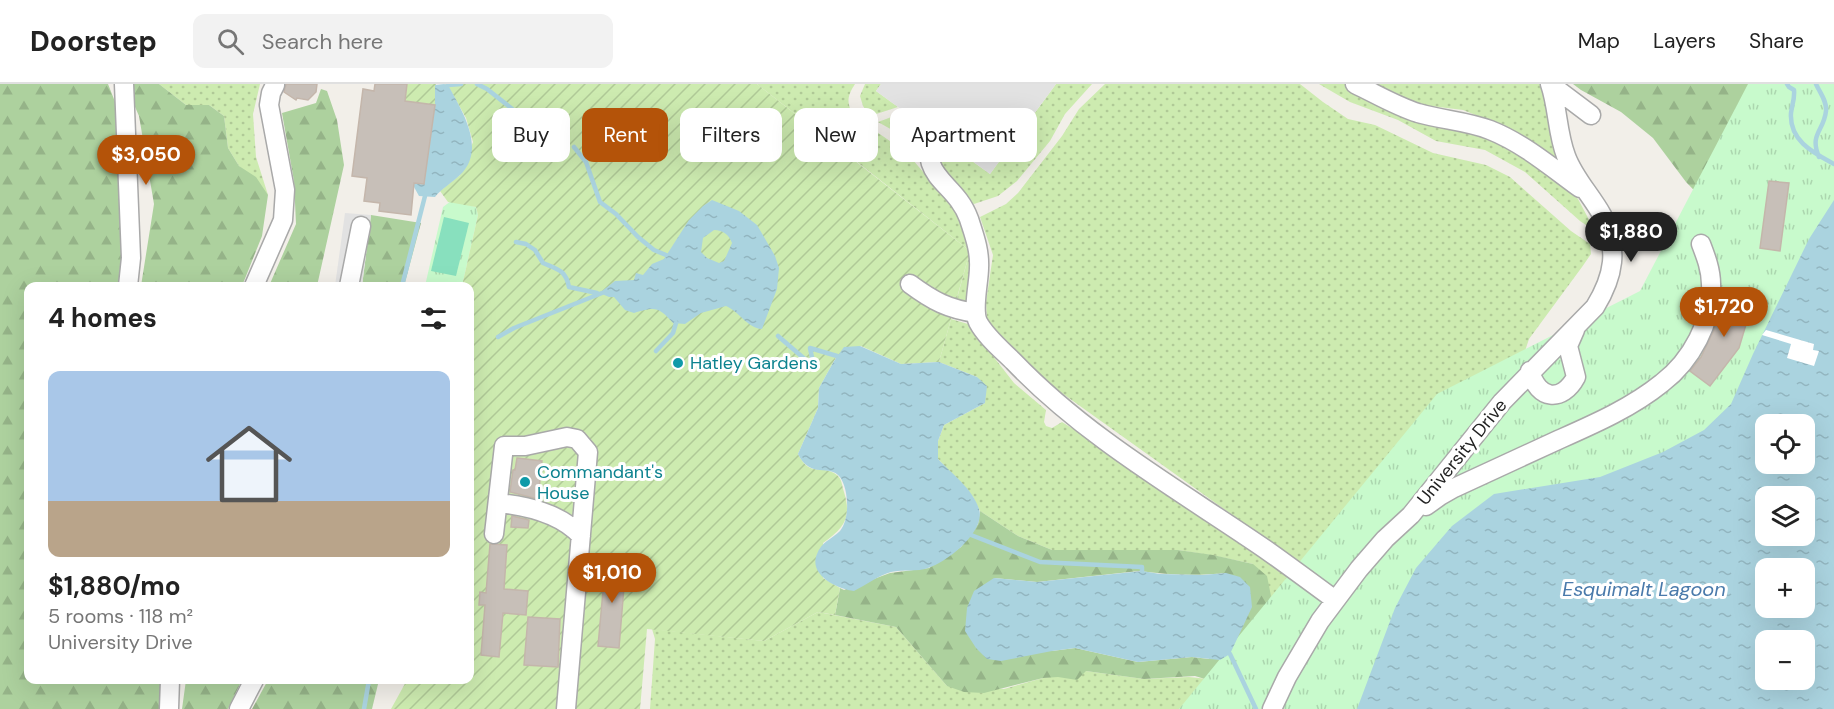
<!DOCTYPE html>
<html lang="en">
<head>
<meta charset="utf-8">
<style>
  :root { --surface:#fff; --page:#f2f2f2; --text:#222; --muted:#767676; --line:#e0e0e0; --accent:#b45309 }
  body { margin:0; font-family:"DM Sans",sans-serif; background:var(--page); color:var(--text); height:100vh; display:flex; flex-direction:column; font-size:22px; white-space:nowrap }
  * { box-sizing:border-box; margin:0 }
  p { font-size:20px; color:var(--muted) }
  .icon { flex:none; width:33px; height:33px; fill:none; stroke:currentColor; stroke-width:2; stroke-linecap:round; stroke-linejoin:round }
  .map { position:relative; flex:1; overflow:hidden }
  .sheet { position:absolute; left:24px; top:198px; width:450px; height:402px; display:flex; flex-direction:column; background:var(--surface); border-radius:12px; box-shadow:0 6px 24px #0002 }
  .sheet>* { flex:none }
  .hud { position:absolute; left:492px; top:24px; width:570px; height:54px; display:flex; gap:12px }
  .controls { position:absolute; left:1755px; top:330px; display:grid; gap:12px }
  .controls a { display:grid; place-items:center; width:60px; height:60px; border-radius:12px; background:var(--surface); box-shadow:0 6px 24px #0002; font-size:30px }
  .price { position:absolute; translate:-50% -51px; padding:0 14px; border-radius:21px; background:var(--accent); color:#fff; font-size:20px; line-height:39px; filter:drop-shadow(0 2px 3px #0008) }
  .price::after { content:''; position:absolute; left:50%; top:36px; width:18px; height:14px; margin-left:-9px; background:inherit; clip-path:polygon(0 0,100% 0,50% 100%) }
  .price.current { background:#222; color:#fff }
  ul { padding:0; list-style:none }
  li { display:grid; align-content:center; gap:12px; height:318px; padding:0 24px }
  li+li { border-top:2px solid var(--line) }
  li span { display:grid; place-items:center; height:186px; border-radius:12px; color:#555 }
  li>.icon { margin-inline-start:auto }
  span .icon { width:108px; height:108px; fill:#fffc; stroke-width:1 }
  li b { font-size:26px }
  h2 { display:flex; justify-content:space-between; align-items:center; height:72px; padding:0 24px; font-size:26px }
  .chip { padding:0 21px; border-radius:12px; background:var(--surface); box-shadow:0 6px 24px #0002; font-size:21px; line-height:54px }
  .chip.current { background:var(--accent); color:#fff }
  header { display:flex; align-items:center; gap:36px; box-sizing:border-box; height:84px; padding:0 30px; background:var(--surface); border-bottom:2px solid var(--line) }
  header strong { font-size:28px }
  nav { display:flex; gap:33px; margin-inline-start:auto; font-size:21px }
  .search { width:420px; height:54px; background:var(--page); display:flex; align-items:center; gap:15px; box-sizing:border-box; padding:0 21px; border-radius:12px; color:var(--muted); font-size:22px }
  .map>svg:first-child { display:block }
  .grass { fill:url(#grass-dots) }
  .forest { fill:url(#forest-firs); fill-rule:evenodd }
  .park { fill:url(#park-tufts); fill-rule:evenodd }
  .garden { fill:url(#garden-furrows) }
  .pitch { fill:#88e0be }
  .parking { fill:#e2e2e2 }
  .water { fill:url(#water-ripples); fill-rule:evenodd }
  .pier { fill:#fff }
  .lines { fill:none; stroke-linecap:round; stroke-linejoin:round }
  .stream { stroke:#aad3df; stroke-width:4.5 }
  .building { fill:#c7bfb8; stroke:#c4b6ab; stroke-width:1.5 }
  .minor-casing { stroke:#a9a9a9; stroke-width:21 }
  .minor { stroke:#fff; stroke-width:18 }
  .culture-dot { fill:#0f9aa8; stroke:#fff; stroke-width:2 }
  .labels { text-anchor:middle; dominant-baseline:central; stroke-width:6; stroke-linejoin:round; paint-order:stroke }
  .culture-label { font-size:18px; fill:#0d838f; stroke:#fff; text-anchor:start }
  .street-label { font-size:18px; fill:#222; stroke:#fff }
  .water-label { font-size:20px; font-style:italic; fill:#4a7aab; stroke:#fff }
</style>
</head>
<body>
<header>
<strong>Doorstep</strong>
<div class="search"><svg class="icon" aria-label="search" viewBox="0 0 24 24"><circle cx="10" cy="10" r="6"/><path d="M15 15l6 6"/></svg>Search here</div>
<nav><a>Map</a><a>Layers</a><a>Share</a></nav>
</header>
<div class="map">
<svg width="1834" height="625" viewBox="0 0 1834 625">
  <defs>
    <pattern id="grass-dots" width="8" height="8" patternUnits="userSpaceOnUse" patternTransform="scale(1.5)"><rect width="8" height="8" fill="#cdebb0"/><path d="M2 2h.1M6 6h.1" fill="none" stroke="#b0c997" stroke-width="1.8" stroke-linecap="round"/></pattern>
    <pattern id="forest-firs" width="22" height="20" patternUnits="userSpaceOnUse" patternTransform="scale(1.5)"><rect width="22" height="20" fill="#add19e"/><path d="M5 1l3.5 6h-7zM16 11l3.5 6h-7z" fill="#95b388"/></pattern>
    <pattern id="park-tufts" width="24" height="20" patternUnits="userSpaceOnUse" patternTransform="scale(1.5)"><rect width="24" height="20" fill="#c8facc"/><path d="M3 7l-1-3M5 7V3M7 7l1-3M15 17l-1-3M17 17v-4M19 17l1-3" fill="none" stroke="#acd6af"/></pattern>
    <pattern id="garden-furrows" width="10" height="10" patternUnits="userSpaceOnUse" patternTransform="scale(1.5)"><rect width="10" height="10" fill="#cdebb0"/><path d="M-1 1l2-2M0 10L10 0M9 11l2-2" fill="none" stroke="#b0c997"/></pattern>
    <pattern id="water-ripples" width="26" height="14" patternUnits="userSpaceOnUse" patternTransform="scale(1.5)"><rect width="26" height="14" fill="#aad3df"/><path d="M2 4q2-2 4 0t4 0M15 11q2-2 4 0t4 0" fill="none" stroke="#92b5bf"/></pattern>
  </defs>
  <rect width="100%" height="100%" fill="#f2efe9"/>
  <!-- grass -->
  <path class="grass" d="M159,0H260L253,30L256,73L268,111L239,82L228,64L224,32L209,21H186Z
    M757,0H855C846,14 847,19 854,33L817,47Z
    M865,0H881L876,7L898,23L870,32L863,22L860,12Z
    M1056,0H1092L1065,30L1050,57L1017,97L998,112L974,120L964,116L937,84V52L990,90Z
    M1105,0H1300L1323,18L1348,35L1375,41L1433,69L1486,81L1510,93L1571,147L1590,160L1591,170L1582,183L1529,255L1520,282L1326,498L1052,302L987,237L986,218L993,171L980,133L1006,120L1018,109L1062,52L1079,25Z
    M1319,0H1345L1375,20L1413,34L1487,54L1511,65L1537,81L1578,115L1595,147L1580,137L1525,88L1485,66L1436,57L1398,36L1350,18Z
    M1369,0H1540L1545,10L1563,85L1498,40L1463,26L1415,20Z
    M905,28L925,43L920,68L910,56L878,38Z
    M868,42L906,68L956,126L967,147L973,174L968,219L956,218L970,167L828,55Z
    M951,235L968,240L1014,299L1046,326L1044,338L1046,342L1052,344L1062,338L1117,372L1311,506L1246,625H650L655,555L652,545L764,557L818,528L896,543L947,602L1004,605L1043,594L1086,587L1144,595L1189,593L1208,595L1253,480L1216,472L1178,466H1052L1018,452L980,427L973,413L938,375V357L944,341L985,319L977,293L939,278Z"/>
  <!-- forest -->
  <path class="forest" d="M0,0H108L121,33L132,93L121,202H28V596H162V625H0Z
    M125,0H159L186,21H209L224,32L228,64L239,82L256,93L268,111L262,152L242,202H141L154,120L139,32Z
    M1573,0H1748L1781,57L1721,134L1686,98L1653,54L1621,28L1581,6Z
    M321,5L327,7L337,36L344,81L317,202H269L296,140L294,97L282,29L316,19Z
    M371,131L421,139L404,202H362Z
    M980,427L1018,452L1052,466H1178L1213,471L1253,480L1267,492L1271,512L1259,536L1205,595L1195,592L1144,595L1086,587L1077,596L1058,593L1043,594L984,609L964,608L947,602L896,543L835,531L840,504L844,506L890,489L929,484L961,463L978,440ZM1139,487C1168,491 1197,492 1226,489L1209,575L1192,573L1138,578L1075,564L1052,567L994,494L1037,498Z
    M186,596H242L228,625H182Z
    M268,596H379L372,625H252Z"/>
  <!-- park -->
  <path class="park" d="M1748,0H1834V625H1179L1437,310L1640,207ZM1766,340H1804V380H1766ZM1766,412H1804V452H1766ZM1766,484H1804V524H1766ZM1766,556H1804V596H1766Z
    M451,117L476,123L478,131L462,202H425L443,123Z"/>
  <!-- garden -->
  <path class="garden" d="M407,0H436L435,21L405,17Z
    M444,0H757L970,167L939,278L901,280L861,262L837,272L834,277L819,304L818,324L798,370C811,395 821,379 837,391C842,395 842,402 844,408C852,434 844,444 823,459V494L840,504L835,531L818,528L764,557L647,545L640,625H391L407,596H470V202H462L478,131L476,123L448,118L440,107L460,91L473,58L466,34L448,2Z"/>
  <!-- pitch -->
  <path class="pitch" d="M444,133L469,139L456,192L431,187Z"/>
  <!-- parking -->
  <path class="parking" d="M881,0H1056L990,90L876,7Z
    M345,129L371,131L362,202H335Z"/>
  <!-- water -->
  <path class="water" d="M444,0L448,1C462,27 487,65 460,91C452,99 442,104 435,113L419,112L414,103V99L423,100L435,21V1Z
    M712,116L739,127L757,141L775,172L779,184L777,205L762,245C747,244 740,228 726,222L701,229L685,240L673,239C658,222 655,223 634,229L625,226L614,213H609L602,210V207L615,197L634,196L636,189L643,191L652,180L664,175L689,136L703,122ZM714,146C723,146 729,151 732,159L724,177L719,179L707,174L701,168L703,154Z
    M1834,116V625H1357L1395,524L1416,484L1452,442L1494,410L1600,393L1663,368L1704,346L1731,320L1753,270L1809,155ZM1766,340H1804V380H1766ZM1766,412H1804V452H1766ZM1766,484H1804V524H1766ZM1766,556H1804V596H1766Z
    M860,262L901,280L939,278L977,293L987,302L985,319L944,341L938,357V375C951,389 973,405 979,425C986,447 948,478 928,484C917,488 903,485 891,488C879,491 866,501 854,507C837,505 808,491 817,470C821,458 832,455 840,447C850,435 849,406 840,393C829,379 811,396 798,370L818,324L819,304L834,277L844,263Z
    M1142,487L1160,490L1202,491L1226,489L1240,493L1250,503L1252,523L1230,570L1220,576L1192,573L1138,578L1075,564L1052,567L1001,577L987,575L976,564L965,547L967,524L974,507L994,494L1037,498Z"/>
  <!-- pier -->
  <path class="pier" d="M1766,246L1814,260L1813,266L1819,267L1814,282L1787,274L1791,260L1762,251Z"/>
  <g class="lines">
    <!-- stream -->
    <path class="stream" d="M477,0L487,5L516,28L538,35L558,49
      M1787,0L1789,3L1794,6C1795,14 1792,21 1791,29C1789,57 1814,69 1834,80
      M1816,0C1820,9 1827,17 1826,27C1824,47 1809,50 1819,73
      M448,1L461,0
      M574,63L586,78L600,118L616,130L638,153L654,166L666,171
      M516,158L526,160L535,166L543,179C557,185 566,186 569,203L597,209
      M402,202L425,112
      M778,252L814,283L810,264L837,272
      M498,253L514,244L602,209
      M656,267L673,249L676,239
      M971,451L1040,478L1142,483V487
      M1230,570L1256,625
      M364,625L369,596"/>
  </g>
  <!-- building -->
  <path class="building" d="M286,0H317L316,8L308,16L297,14L296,16L284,8Z
    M375,0H407L405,17L435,21L424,100L414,99L411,131L379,127L380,119L364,117L367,94L352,92L363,5L374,7Z
    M1769,97L1789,99L1780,167L1760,164Z
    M1725,208L1753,217L1739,264L1710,302L1690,287L1701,273L1714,246Z
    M517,374L542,377L538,415L510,408L513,386H515Z
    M512,432L529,436L528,444L511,443Z
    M490,460L507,461L504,505L528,507L526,531L503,529L499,573L481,571L485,521H479L480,508L486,509Z
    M606,474L626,478L619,564L598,562Z
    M528,533L560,535L558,583L524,581Z"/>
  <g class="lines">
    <!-- minor casing -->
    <g class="minor-casing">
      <path id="minor" d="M124,0L131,174L128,202
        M1355,0C1376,10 1396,22 1418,29C1442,36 1467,37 1490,46C1523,59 1551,83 1580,104
        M1550,0L1591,31
        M935,40C914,96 954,94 969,135C974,151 980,166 979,184C979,198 972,226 978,238C986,253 1002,266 1014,278C1087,354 1179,406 1265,465C1289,482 1312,499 1335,516
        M910,200C933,217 948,225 976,229
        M254,202L283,136L285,106L269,21L271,9L275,1
        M349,202L361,142
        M1530,287C1538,316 1562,319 1576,293L1568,262L1575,246
        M498,419C527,422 560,429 581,452
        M1426,422L1440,412L1454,404C1488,388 1523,372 1558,356C1594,340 1631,324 1662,299C1691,277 1713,237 1711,200C1711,186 1706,173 1701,160
        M494,450L504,362H525L567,353L577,355L588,368L566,625
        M169,625L170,596
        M239,625L254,596
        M1272,625L1287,593L1320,537L1359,485L1385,455L1411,431L1502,318L1595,223C1614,192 1619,165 1602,131C1591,111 1574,94 1566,72C1557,49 1558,23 1550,0"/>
    </g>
    <!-- minor -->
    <use href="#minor" class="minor"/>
  </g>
  <!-- markers -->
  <g class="culture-dot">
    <circle cx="678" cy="279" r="6"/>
    <circle cx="525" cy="398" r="6"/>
  </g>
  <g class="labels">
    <!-- culture labels -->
    <g class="culture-label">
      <text x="690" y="279">Hatley Gardens</text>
      <text x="537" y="388">Commandant's<tspan x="537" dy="21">House</tspan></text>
    </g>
    <!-- street labels -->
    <g class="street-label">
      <text transform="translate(1462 368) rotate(-51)">University Drive</text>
    </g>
    <!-- water labels -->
    <g class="water-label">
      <text x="1644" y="505">Esquimalt Lagoon</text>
    </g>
  </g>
</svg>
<div class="controls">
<a><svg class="icon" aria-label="locate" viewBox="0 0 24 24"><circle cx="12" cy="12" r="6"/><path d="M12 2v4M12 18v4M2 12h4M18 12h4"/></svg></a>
<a><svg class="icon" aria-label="layers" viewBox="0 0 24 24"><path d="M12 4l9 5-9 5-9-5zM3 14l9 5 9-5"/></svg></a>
<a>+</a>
<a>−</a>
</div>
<b class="price" style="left:146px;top:102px">$3,050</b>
<b class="price current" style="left:1631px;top:179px">$1,880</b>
<b class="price" style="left:1724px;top:254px">$1,720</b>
<b class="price" style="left:612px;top:520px">$1,010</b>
<div class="hud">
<a class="chip">Buy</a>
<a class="chip current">Rent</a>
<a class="chip">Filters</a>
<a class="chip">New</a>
<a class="chip">Apartment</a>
</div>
<section class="sheet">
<h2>4 homes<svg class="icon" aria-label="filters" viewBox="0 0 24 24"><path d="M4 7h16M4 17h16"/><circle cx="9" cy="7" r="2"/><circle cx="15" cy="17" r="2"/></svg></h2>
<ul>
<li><span style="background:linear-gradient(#a9c7e8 70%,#b9a48a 0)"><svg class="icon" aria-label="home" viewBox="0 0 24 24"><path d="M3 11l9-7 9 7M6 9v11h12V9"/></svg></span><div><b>$1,880/mo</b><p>5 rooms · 118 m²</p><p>University Drive</p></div></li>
</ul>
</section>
</div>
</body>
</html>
